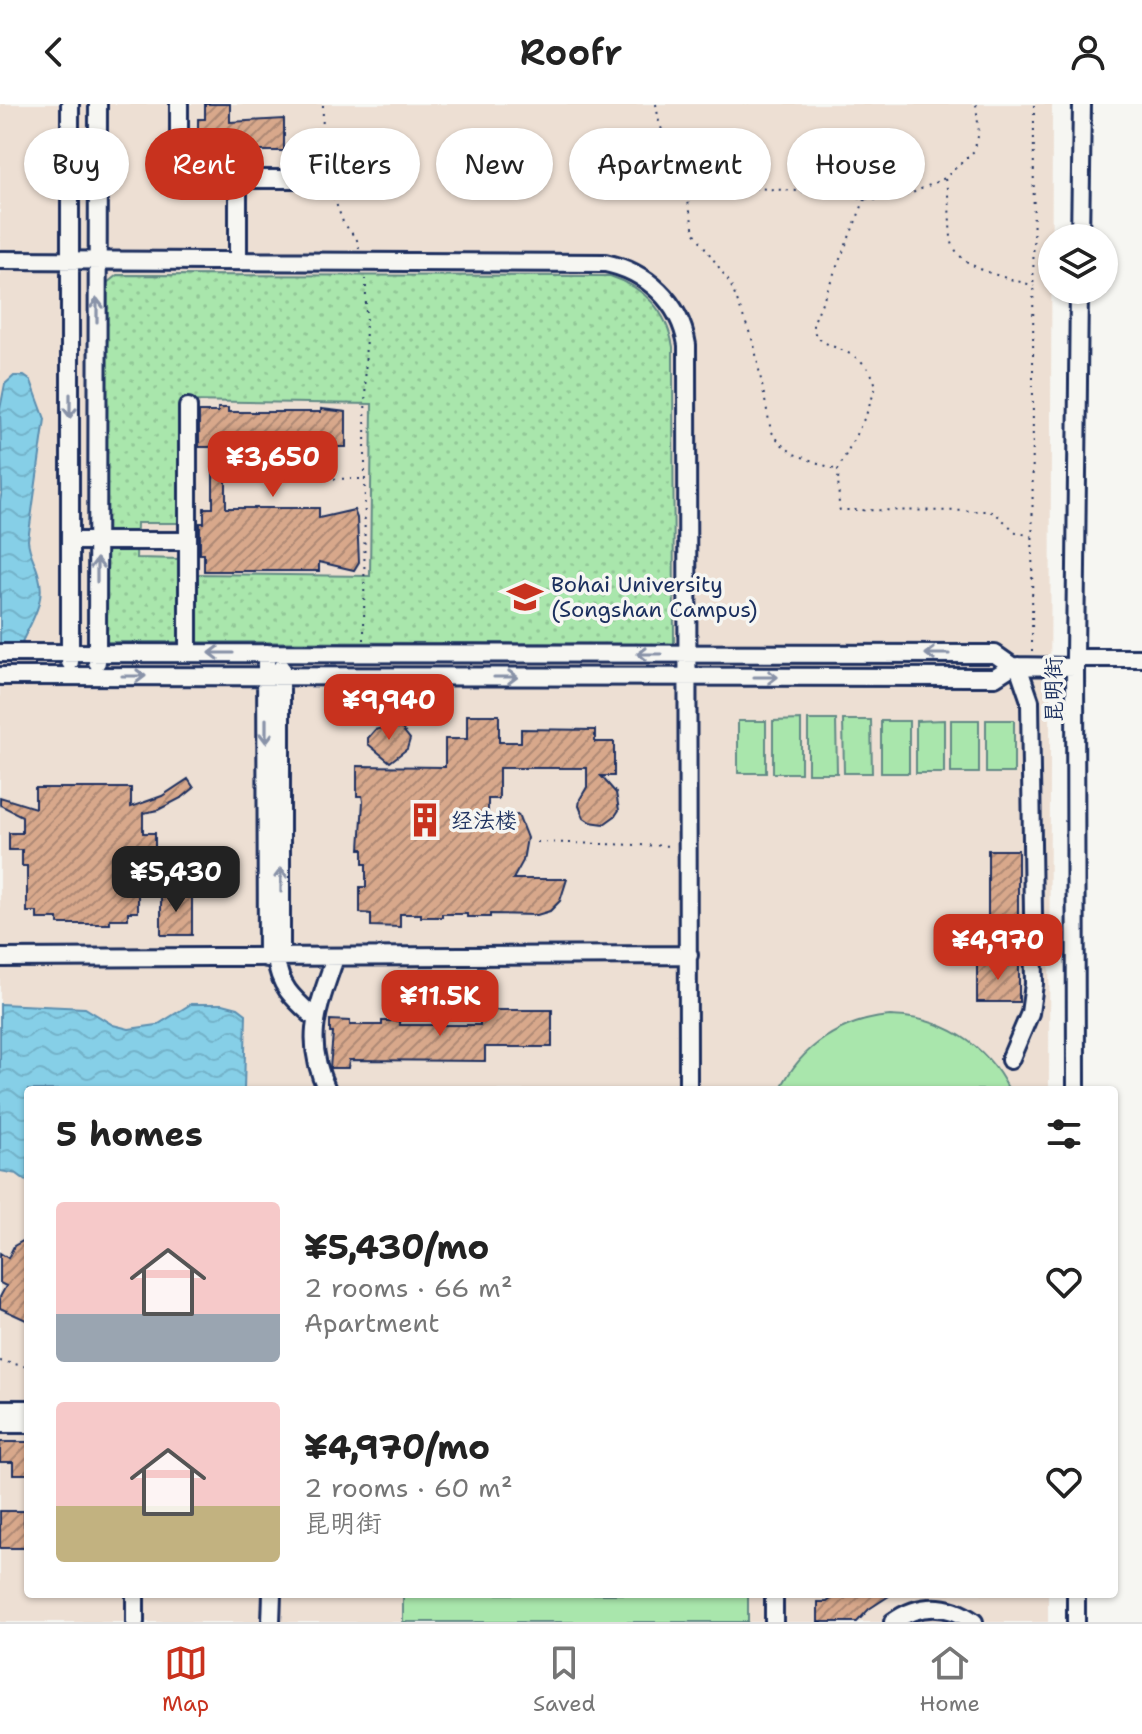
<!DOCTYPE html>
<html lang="en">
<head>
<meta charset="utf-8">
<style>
  :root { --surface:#fff; --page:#f6f6f6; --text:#222; --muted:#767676; --line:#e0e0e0; --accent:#c8321e }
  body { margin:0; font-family:"Shantell Sans","LXGW WenKai TC",sans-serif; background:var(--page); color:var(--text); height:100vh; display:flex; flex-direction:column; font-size:30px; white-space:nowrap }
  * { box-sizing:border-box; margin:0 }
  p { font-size:26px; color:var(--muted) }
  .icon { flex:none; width:44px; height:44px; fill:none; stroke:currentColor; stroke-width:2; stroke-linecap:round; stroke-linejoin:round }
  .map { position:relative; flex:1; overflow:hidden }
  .panel { position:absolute; left:24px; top:982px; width:1094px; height:512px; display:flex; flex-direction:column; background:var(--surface); border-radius:8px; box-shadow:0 2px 6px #0004 }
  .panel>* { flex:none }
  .hud { position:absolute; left:24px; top:24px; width:1094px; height:72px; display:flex; gap:16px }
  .controls { position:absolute; left:1038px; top:120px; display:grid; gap:16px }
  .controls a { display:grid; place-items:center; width:80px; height:80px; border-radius:50%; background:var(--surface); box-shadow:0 2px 6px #0004; font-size:40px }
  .price { position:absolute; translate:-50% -68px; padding:0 18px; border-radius:16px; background:var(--accent); color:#fff; font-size:26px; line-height:52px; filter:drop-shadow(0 2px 4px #0008) }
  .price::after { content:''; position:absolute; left:50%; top:48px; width:24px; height:18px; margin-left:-12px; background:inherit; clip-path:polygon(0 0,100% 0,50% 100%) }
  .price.on { background:#222; color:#fff }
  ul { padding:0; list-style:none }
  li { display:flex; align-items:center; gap:24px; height:200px; padding:0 32px }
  li span { display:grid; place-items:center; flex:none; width:224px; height:160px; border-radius:8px; color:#555 }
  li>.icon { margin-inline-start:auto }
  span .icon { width:96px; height:96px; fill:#fffc; stroke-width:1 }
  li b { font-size:34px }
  h2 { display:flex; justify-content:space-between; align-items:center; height:96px; padding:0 32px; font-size:34px }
  .pill { padding:0 28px; border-radius:36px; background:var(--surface); box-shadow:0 2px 6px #0004; font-size:28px; line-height:72px }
  .pill.on { background:var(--accent); color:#fff }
  header { display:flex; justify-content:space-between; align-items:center; height:104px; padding:0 32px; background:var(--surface); font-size:36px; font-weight:600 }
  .tabs { display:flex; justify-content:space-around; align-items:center; height:112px; border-top:2px solid var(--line); background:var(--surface); font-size:22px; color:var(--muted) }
  .tabs a { display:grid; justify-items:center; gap:4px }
  .tabs .on { color:var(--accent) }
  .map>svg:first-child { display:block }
  .built { fill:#eddfd3 }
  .grass { fill:url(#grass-dots); stroke:#628a85; stroke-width:2 }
  .garden { fill:#a9e6ac; stroke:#628a85; stroke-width:2 }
  .water { fill:url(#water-waves); stroke:#5b8fb0; stroke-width:2 }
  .building { fill:url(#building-hatch); stroke:#1b2f5e; stroke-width:2 }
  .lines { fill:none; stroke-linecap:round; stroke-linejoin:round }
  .minor-casing { stroke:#1b2f5e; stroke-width:22 }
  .path { stroke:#1b2f5e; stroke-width:2; stroke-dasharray:2 6; stroke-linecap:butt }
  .minor { stroke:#f6f6f2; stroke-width:16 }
  .oneway { stroke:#8892a8 }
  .labels { text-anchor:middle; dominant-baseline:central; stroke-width:7; stroke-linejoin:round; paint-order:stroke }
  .poi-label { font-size:22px; fill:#1b2f5e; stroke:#f6f6f2; text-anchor:start }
  .street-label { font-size:22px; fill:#1b2f5e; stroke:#f6f6f2 }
</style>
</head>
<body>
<header><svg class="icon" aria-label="back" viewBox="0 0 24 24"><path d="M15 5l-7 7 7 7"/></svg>Roofr<svg class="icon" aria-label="person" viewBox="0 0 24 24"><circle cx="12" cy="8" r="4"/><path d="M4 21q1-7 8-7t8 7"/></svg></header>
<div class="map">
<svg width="1142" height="1518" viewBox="0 0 1142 1518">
  <defs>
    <pattern id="grass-dots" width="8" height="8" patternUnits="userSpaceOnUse" patternTransform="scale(2)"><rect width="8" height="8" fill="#a9e6ac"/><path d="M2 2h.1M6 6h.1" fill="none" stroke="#91c696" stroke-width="1.8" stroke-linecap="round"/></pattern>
    <pattern id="water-waves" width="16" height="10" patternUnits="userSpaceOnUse" patternTransform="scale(2)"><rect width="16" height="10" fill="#86cfe7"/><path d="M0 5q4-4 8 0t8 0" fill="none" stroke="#73b2c9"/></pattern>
    <pattern id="building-hatch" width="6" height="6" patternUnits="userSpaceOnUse" patternTransform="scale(2)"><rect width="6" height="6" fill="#d8a88b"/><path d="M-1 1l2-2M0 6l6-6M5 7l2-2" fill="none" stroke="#ae8975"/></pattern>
  </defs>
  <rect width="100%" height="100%" fill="#f6f6f2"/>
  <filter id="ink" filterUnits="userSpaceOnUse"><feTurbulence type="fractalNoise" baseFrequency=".0125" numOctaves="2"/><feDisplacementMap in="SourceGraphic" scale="16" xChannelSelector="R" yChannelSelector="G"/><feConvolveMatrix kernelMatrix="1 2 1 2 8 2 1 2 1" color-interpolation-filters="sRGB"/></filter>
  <g filter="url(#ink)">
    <!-- built -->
    <path class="built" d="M0,0H1052L1049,986H28V1490H1048V1518H0Z"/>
    <!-- grass -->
    <path class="grass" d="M117,171L610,172C644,183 667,207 673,243L674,540L192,538V470L370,472L372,300L182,297L180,419H137L136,454L181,455V538H107L102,530L107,179Z"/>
    <!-- garden -->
    <path class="garden" d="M801,616V669H773V617Z
      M808,616H836L837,669H808Z
      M843,616H871L872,669H844Z
      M944,616V669H916V617Z
      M951,616H979V669H951Z
      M986,616H1014V669H986Z
      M738,617H766V669H738Z
      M881,617H909V669H881Z
      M890,912C942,913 986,939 1009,986H780C801,942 842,916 890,912Z
      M403,1490H748V1518H403Z"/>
    <!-- water -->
    <path class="water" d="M14,272H24L31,277L45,315L28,436C29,450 36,459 39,473C46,497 31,518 21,540H0V397L2,387L0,305L5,280Z
      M0,900L85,904L113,921L129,925L157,921L191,900H223L238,904L246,910L244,986H28V1078L17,1070L0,1067Z"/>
    <!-- building -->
    <path class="building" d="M205,0H230V18L284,15V47H252V59H226V47H198V15H205Z
      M218,304H228V308H321V305L346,308V343H334V345H321V343H226V404H319V414L354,406L357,414L359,458L354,466L319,458V467H204V450H200V419H204V404H213V343H199V308H218Z
      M467,611H499V638H521V625L595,626V638H614V672H601L616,689L619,706L615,712L604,720L590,718L584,714L579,702L580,695L587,683V664H499V695H488V717L518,711L527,734L523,757L513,775H567L560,797L550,807L537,811L490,810V813H467V810H442V813H421V810H400V823L371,822V810L360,809V783H366V760H363V745H360L363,697L362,692H357V662L445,663V635H467Z
      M390,622L402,625L410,635L407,645L390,658L368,640V634L375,626Z
      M188,675L194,684L183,693L158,706L143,709V729H155V746H143V762H138V808H128V815H110V820H58V815H37V808H27V762H22V746H9V729H22V712L0,701V693L35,704V684H131V703L162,692Z
      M988,746H1018V821H988Z
      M161,789H192V831H161Z
      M977,858H1019V898H977Z
      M480,906H552V943H485V957L349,956L348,964H330L333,929H330V916L350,917V921H382V917H400V921H480Z
      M28,1134V1217L0,1204V1193L6,1182L0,1179V1149L8,1154L14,1142Z
      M0,1338H28V1370H13V1358H0Z
      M0,1407H24V1422L28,1421V1444H0Z
      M837,1490H892L869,1505L857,1518H818V1498H827Z"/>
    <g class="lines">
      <!-- minor casing -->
      <g class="minor-casing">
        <path id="minor" d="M179,0V75H322
          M238,75V157
          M1080,134L1082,0
          M0,156L605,159C646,167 680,198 687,241L688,986
          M70,437H188
          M0,549L995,550L1012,562L1075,563
          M188,549V303
          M266,549L267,854
          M1075,554H1142
          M70,558V0
          M97,558L98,0
          M281,564V854
          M0,572L995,573L1012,562
          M0,854L689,851
          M276,854C279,883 294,895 315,914
          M1010,956L1030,909L1034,880L1030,597L1018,562
          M327,986C303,935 318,904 335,854
          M1076,986L1075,554L1079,186
          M0,1305H28
          M0,1320H28
          M774,1490V1518
          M1076,1490V1518
          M135,1518V1490
          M271,1518L272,1490
          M893,1518C919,1499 948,1499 974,1518"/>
      </g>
      <!-- path -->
      <path class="path" d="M656,0L659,18L687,92L694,128L730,179L754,240L771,327L781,340L794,350L837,366
        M322,59L323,0
        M945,75C950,94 949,113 951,133C954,166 1008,173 1034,182
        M683,79L840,90L875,96L908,91L945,74L974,47L979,29L976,0
        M331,86L343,118L357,136L359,144
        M865,95L813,220C812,250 866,237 876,283L866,311L838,366L839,404L840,406L988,407L995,409L1016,428L1034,433
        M230,374L365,375
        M364,536L366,175
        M1032,547L1034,0
        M537,738L672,742
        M0,1257L28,1263"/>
      <!-- minor -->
      <use href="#minor" class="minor"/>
    </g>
    <!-- one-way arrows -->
    <defs><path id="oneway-shaft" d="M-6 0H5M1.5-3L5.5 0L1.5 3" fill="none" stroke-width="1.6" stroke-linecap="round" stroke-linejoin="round" transform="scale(2)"/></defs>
    <g class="oneway">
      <use href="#oneway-shaft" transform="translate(97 206) rotate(-90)"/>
      <use href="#oneway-shaft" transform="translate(70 302) rotate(90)"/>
      <use href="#oneway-shaft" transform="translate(97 466) rotate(-90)"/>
      <use href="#oneway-shaft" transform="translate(221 549) rotate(-180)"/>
      <use href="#oneway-shaft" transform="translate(649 550) rotate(-180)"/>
      <use href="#oneway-shaft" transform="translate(937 550) rotate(-180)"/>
      <use href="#oneway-shaft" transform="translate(134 572)"/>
      <use href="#oneway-shaft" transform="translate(506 573)"/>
      <use href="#oneway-shaft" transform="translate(766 573)"/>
      <use href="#oneway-shaft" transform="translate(266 627) rotate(90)"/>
      <use href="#oneway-shaft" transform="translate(281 776) rotate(-90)"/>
    </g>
  </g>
  <!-- icons -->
  <defs>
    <g id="university-bare" transform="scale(2.76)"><path d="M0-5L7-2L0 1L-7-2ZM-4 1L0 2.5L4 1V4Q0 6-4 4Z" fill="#c8321e" stroke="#f6f6f2" stroke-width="2.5" paint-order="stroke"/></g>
    <g id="building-bare" transform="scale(2.76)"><path d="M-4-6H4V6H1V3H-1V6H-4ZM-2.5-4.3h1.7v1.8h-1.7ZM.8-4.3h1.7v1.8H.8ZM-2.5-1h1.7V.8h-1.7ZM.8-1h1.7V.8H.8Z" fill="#c8321e" stroke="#f6f6f2" stroke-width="2.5" paint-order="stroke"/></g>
  </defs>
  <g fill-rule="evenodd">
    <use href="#university-bare" x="525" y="493"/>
    <use href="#building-bare" x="425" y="716"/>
  </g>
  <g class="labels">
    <!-- poi labels -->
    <g class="poi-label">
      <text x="551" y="480">Bohai University<tspan x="551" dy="25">(Songshan Campus)</tspan></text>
      <text x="451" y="716">经法楼</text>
    </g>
    <!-- street labels -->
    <g class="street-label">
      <text transform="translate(1053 586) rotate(-90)">昆明街</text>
    </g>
  </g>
</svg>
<div class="controls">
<a><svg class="icon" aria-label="layers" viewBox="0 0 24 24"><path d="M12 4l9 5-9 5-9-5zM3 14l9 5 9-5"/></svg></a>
</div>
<b class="price" style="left:273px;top:395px">¥3,650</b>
<b class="price" style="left:389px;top:638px">¥9,940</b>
<b class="price on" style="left:176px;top:810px">¥5,430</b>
<b class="price" style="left:998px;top:878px">¥4,970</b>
<b class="price" style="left:440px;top:934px">¥11.5K</b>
<div class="hud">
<a class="pill">Buy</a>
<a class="pill on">Rent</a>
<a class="pill">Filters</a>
<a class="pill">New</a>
<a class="pill">Apartment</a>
<a class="pill">House</a>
</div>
<section class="panel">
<h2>5 homes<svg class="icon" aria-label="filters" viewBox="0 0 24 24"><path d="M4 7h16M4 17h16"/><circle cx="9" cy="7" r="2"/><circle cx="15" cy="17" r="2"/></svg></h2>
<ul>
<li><span style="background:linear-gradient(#f6c9c9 70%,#9aa5b1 0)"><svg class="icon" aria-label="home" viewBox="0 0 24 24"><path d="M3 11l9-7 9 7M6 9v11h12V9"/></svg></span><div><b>¥5,430/mo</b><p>2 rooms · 66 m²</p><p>Apartment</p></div><svg class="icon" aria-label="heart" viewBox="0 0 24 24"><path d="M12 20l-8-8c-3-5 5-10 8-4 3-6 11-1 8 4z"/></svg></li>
<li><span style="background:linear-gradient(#f6c9c9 65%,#c2b280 0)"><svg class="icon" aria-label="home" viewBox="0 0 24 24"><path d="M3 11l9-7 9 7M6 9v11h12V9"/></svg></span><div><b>¥4,970/mo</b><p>2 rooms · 60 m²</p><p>昆明街</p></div><svg class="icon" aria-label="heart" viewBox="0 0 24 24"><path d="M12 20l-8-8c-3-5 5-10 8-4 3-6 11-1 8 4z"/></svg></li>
</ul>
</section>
</div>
<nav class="tabs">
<a class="on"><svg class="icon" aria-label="map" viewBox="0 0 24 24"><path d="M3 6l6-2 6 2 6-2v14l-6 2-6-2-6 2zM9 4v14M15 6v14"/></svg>Map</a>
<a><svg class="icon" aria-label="saved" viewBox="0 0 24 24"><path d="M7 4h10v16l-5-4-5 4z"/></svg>Saved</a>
<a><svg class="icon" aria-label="home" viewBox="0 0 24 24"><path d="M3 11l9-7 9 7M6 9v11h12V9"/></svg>Home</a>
</nav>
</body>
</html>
